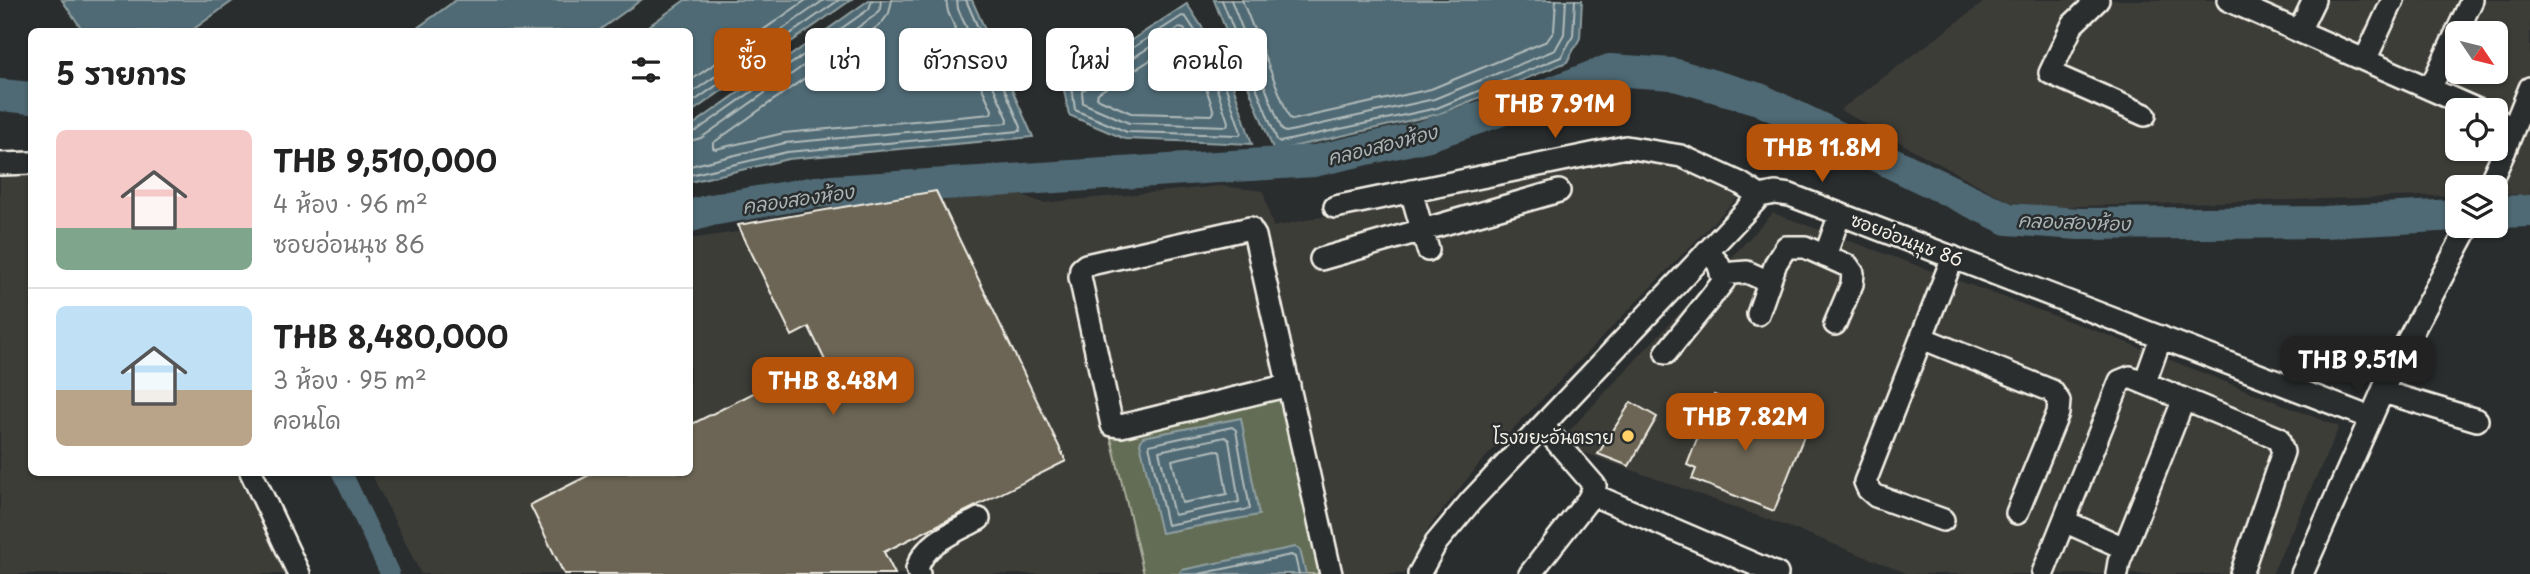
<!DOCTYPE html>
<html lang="th">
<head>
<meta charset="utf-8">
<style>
  :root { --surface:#fff; --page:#f6f6f6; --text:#222; --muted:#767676; --line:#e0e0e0; --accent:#b45309 }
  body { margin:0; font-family:"Playpen Sans","Playpen Sans Thai",sans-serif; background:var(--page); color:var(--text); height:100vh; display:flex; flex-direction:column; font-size:26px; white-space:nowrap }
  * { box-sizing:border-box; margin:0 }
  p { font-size:23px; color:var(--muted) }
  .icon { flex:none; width:38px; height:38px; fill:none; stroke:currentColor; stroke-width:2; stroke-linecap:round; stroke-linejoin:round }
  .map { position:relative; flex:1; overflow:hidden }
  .details { position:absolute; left:28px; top:28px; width:665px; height:448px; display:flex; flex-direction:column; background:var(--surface); border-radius:10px; box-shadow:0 2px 5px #0004 }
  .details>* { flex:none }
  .hud { position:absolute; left:714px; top:28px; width:665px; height:63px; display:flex; gap:14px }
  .needle { width:46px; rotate:125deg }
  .tools { position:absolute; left:2445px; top:21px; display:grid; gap:14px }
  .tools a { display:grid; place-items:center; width:63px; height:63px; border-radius:10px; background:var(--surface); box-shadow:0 2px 5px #0004; font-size:35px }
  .price { position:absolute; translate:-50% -60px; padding:0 16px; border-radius:14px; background:var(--accent); color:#fff; font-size:23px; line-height:46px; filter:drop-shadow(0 2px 4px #0008) }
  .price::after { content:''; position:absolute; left:50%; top:42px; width:21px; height:16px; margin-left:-10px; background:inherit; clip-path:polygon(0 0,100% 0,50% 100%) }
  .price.selected { background:#222; color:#fff }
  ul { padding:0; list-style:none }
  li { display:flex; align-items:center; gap:21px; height:175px; padding:0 28px }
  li+li { border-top:2px solid var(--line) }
  li span { display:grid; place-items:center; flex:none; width:196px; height:140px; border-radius:10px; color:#555 }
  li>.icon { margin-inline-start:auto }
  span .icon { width:84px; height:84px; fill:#fffc; stroke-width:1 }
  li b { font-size:30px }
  h2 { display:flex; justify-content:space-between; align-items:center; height:84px; padding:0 28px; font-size:30px }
  .tag { padding:0 24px; border-radius:10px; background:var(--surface); box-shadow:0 2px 5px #0004; font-size:24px; line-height:63px }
  .tag.selected { background:var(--accent); color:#fff }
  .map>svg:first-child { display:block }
  .built { fill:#3e3e39; fill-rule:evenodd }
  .green { fill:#636d54; stroke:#acaf9e; stroke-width:2 }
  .water { fill:#4f6a74; stroke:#91a0a2; stroke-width:2 }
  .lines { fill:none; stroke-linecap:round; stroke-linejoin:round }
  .shore { stroke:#b2bbba; stroke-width:2 }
  .canal { stroke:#4f6a74; stroke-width:19 }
  .river { stroke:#4f6a74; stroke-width:32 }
  .building { fill:#6c6554; stroke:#f4f1e8; stroke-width:2 }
  .minor-casing { stroke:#f4f1e8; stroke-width:26 }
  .minor { stroke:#2a2d2e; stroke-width:21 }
  .poi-dot { fill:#ffd166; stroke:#2a2d2e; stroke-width:2.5 }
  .labels { text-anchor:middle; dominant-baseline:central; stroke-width:5; stroke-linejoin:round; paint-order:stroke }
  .street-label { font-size:18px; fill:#f4f1e8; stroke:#2a2d2e }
  .poi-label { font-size:18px; fill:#f4f1e8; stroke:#2a2d2e; text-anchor:end }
  .water-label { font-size:19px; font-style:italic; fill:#aab4b4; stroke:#2a2d2e }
</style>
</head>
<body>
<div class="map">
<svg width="2530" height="574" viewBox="0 0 2530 574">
  <rect width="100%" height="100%" fill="#2a2d2e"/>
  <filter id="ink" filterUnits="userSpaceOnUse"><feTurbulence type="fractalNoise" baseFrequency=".0143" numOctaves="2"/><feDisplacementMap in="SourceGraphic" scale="14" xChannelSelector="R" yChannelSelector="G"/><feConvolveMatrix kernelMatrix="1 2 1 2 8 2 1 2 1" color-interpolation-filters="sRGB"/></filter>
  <g filter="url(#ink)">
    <!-- built -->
    <path class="built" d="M1987,0H2530V195L2496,194V187H2457V195L2047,207L2010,202L1840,110ZM2457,33H2496V72H2457ZM2457,110H2496V149H2457Z
      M1622,154L1666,161L1742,193L1480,463L1429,527L1404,574H421L371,473L690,472V239L1010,191L1043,203L1221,186L1263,191L1273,227Z
      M0,168L31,169L32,472L240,473L288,574H0Z
      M1773,213L2107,335L2339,427L2272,574H1909L1808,534L1558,443Z"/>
    <!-- green -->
    <path class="green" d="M1281,393L1324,574H1144L1110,434Z"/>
    <!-- water -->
    <path class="water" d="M62,0H234L191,31L84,32Z
      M456,0H641L598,31H413Z
      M685,0H851L690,113V32L642,31Z
      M869,0H972L1033,137L788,159L690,182V127Z
      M1214,0H1582L1580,38L1567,62L1439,114L1274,151Z
      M1187,4L1226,64L1252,144L1125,139L1069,115L1063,85Z
      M1241,418L1259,515L1161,533L1140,443L1143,437Z
      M1295,547L1300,550L1306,574H1179L1182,570Z"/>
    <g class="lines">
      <!-- shore -->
      <path class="shore" d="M892,0L889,13L881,24L713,143V148L716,149L784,133L991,114L992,110L948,12L946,0
        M1222,0L1277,140L1280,142L1437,108L1561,57L1573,36L1575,0
        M1231,0L1282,130L1286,132L1434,99L1555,50L1564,34L1566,0
        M1242,0L1289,117L1292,120L1431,89L1547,41L1554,31L1556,0
        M1182,16L1186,17L1219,67L1241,132L1240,135L1127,132L1075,110L1072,87Z
        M1179,28L1184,29L1211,71L1228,122L1227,126L1129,123L1083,103L1082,91Z
        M1179,42L1202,76L1214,112L1212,115L1131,113L1097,98L1098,93Z
        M690,81L806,0
        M690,94L824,0
        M690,104L839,0
        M690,132L696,131L869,9L872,0
        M690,141L701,138L874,16L880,9L881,0
        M690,166L785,143L1007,123L1008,119L958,9L957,0
        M690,175L787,152L1020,131L1021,127L966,0
        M1232,427L1236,430L1250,509L1167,525L1149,445Z
        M1225,437L1229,440L1239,502L1174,515L1159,451Z
        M1216,450L1220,452L1227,494L1182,503L1172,460Z
        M1199,574L1291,555L1295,557L1299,574"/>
      <!-- canal -->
      <path class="canal" d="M342,472L390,574"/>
      <!-- river -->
      <path class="river" d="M0,95L32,98
        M2496,212L2530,211
        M690,216L711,210L816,192L1314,161L1425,136L1551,93L1610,70L1672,74L1759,99L2008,219L2079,224L2324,222L2457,215"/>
    </g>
    <!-- building -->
    <path class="building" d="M936,191L1066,461L884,552L895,574H564L530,505L595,472H690V425L795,372L805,393L834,379L809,327L792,336L738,225Z
      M1714,395L1806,431L1774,511L1692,479L1696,469L1687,465Z
      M1631,402L1657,417L1629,466L1598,454Z"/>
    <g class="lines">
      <!-- minor casing -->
      <g class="minor-casing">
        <path id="minor" d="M2098,0L2073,24L2050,73L2145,115
          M2228,0L2478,110
          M2299,31L2314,0
          M2365,60L2393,0
          M2430,89L2472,0
          M2506,147L2530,88
          M0,164L32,163
          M2488,187L2505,150L2501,122L2496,119
          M1411,191L1428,250
          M1335,207L1626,147L1681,156L1740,183L1760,196
          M1825,256L1840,214
          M1321,259L1559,191
          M1721,274L1747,272L1769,282
          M1758,314L1776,263L1786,247H1805L1848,266L1853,273L1852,284L1835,324
          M1922,338L2052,391L2059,401L2058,413L2017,513
          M1666,353L1724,281L1718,263L1707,251
          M2145,382L2161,337
          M1289,385L1121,426L1112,425L1080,277L1081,269L1086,265L1250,228L1255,236L1331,574
          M2383,392L2477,420
          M251,472L299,574
          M1591,494L1777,574
          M1943,520L1876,496L1868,489L1865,482L1953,257
          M2064,521L2124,548
          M2043,573L2120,381L2130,377L2278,438L2283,452L2241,574
          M919,574L917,569C924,542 957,531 979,519
          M1419,574L1436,543L1471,501L1760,196L1775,193L1790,195L2371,418
          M1530,574L1588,500L1595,486L1543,426
          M2117,574L2119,562L2184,399
          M2302,574L2392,370L2469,226"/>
      </g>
      <!-- minor -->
      <use href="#minor" class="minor"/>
    </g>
  </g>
  <!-- markers -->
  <circle class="poi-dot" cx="1628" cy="436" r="7"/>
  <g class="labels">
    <!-- street labels -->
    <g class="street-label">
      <text transform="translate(1907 239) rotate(21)">ซอยอ่อนนุช 86</text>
    </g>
    <!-- poi labels -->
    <g class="poi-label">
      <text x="1614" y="436">โรงขยะอันตราย</text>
    </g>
    <!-- water labels -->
    <g class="water-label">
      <text transform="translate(1382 144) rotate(-14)">คลองสองห้อง</text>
      <text transform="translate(798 198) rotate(-8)">คลองสองห้อง</text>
      <text transform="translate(2074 221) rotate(2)">คลองสองห้อง</text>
    </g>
  </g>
</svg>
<div class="tools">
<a><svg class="needle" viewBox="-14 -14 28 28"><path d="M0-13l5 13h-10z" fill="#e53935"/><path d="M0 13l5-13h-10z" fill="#767676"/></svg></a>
<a><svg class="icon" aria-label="locate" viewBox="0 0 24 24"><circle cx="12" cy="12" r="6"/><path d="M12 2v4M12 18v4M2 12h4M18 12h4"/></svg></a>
<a><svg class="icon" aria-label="layers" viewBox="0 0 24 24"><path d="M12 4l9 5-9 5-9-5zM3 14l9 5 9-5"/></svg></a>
</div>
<b class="price" style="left:1555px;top:140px">THB 7.91M</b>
<b class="price" style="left:1822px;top:184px">THB 11.8M</b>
<b class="price selected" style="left:2358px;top:396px">THB 9.51M</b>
<b class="price" style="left:833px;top:417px">THB 8.48M</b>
<b class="price" style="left:1745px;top:453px">THB 7.82M</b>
<div class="hud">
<a class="tag selected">ซื้อ</a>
<a class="tag">เช่า</a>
<a class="tag">ตัวกรอง</a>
<a class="tag">ใหม่</a>
<a class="tag">คอนโด</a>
</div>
<section class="details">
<h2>5 รายการ<svg class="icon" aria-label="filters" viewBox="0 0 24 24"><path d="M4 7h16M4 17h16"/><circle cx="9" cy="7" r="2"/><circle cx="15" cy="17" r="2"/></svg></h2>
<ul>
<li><span style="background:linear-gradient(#f6c9c9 70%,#7fa58c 0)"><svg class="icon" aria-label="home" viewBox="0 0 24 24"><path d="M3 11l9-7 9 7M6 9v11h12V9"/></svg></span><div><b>THB 9,510,000</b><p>4 ห้อง · 96 m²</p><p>ซอยอ่อนนุช 86</p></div></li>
<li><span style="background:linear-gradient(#bfe0f5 60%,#b9a48a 0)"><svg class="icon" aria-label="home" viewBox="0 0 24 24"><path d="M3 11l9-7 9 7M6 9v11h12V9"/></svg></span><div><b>THB 8,480,000</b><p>3 ห้อง · 95 m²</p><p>คอนโด</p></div></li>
</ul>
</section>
</div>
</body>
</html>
